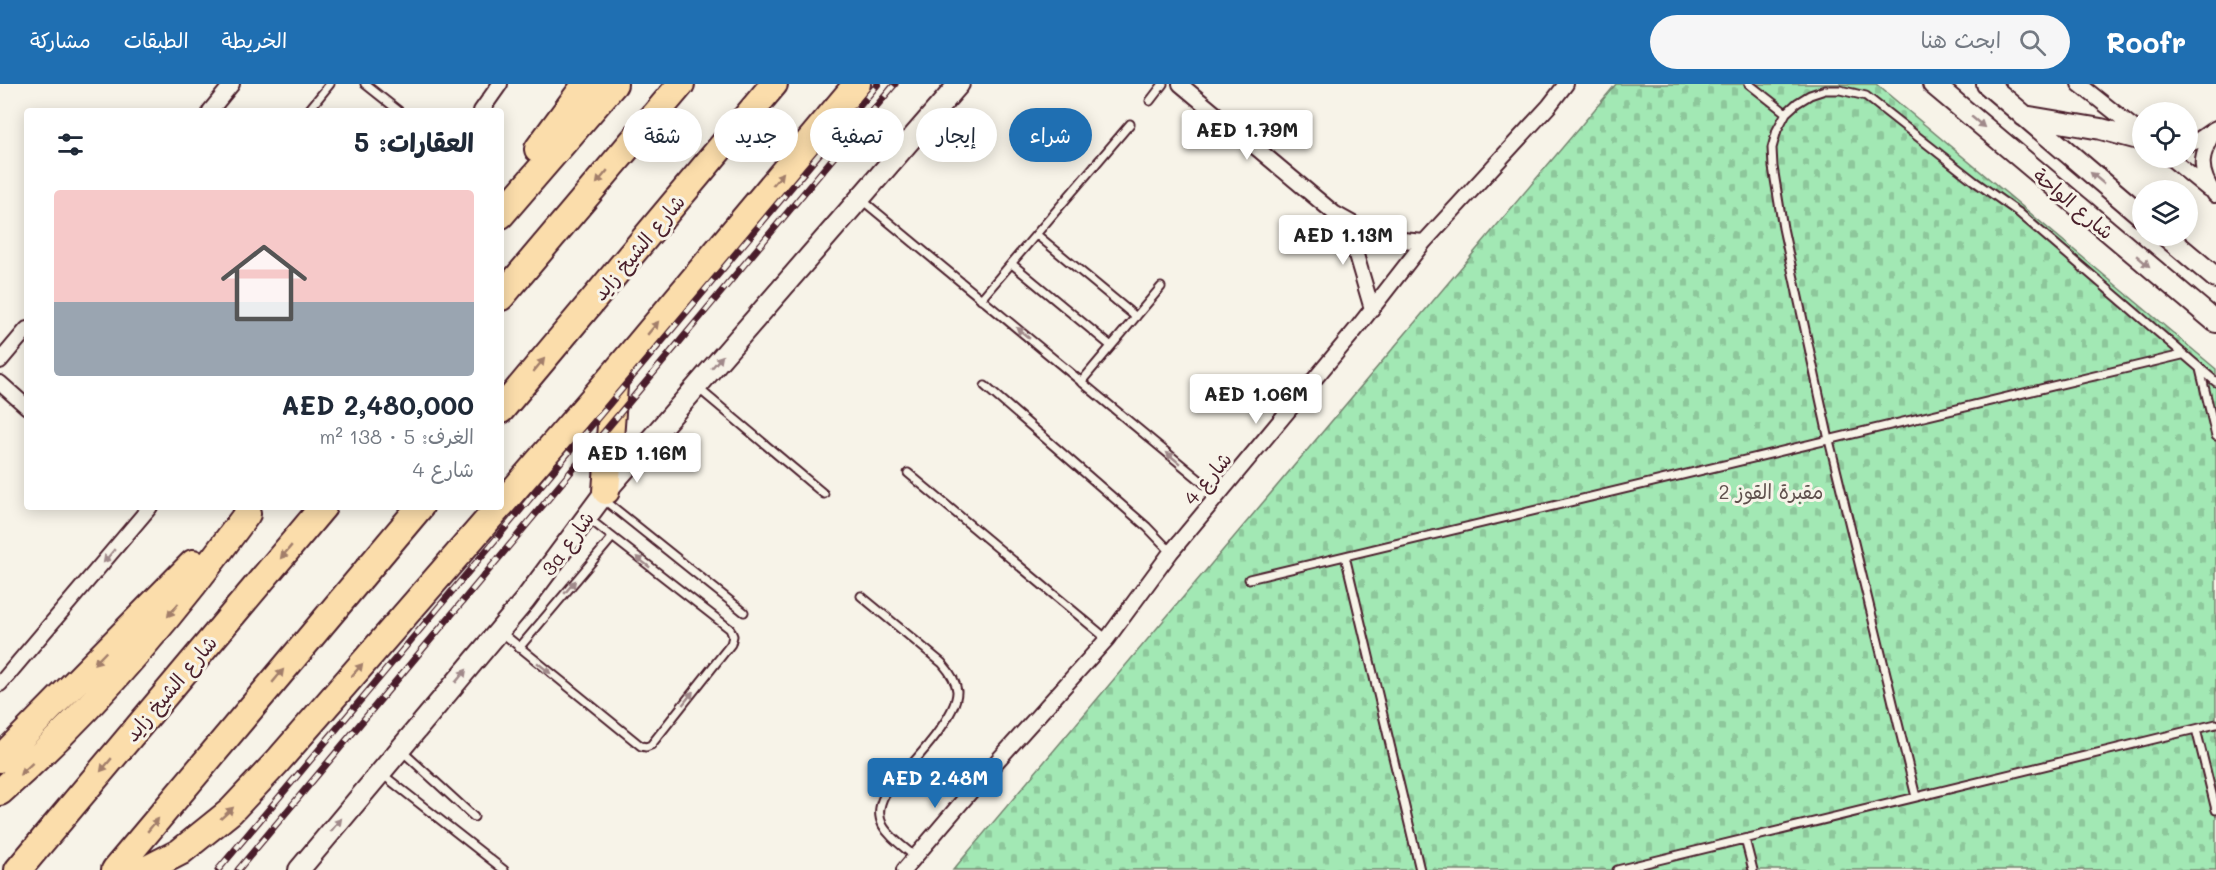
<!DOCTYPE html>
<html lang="ar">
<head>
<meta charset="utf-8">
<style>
  :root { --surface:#fff; --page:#f6f6f7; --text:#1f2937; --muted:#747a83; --accent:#1f6fb2 }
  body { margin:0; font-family:Mali,"Playpen Sans Arabic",sans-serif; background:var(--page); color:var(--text); direction:rtl; height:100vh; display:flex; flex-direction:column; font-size:22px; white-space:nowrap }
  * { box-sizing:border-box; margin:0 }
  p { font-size:20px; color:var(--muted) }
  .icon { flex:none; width:33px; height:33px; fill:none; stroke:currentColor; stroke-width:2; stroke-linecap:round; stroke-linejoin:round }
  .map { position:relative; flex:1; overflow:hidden; direction:ltr }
  .sheet { position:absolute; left:24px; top:24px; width:480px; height:402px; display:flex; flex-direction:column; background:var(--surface); border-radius:6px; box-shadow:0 3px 15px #0003; direction:rtl }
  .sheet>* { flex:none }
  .hud { position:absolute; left:522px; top:24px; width:570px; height:54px; direction:rtl; display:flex; gap:12px }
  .fabs { position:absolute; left:2132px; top:18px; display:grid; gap:12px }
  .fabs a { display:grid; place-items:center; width:66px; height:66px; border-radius:50%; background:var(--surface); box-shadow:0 3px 15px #0003; font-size:30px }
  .price { position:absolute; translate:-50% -51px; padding:0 14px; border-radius:6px; background:#fff; color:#222; font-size:20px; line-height:39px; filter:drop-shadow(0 2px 3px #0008) }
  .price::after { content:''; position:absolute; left:50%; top:36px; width:18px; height:14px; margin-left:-9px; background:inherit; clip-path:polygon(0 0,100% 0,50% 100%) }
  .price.selected { background:var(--accent); color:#fff }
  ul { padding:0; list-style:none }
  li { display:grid; align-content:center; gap:12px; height:318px; padding:0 30px }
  li span { display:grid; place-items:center; height:186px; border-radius:6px; color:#555 }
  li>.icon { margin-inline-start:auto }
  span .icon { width:108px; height:108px; fill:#fffc; stroke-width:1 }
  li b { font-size:26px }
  h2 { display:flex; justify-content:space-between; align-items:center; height:72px; padding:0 30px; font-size:26px }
  .tag { padding:0 21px; border-radius:27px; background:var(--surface); box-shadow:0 3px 15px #0003; font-size:21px; line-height:54px }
  .tag.selected { background:var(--accent); color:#fff }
  header { display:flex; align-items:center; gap:36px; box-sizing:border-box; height:84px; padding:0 30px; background:var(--accent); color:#fff }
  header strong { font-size:28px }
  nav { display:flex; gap:33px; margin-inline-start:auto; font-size:21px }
  .search { width:420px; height:54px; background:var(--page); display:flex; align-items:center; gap:15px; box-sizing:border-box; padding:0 21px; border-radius:33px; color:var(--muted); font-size:22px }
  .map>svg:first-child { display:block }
  .cemetery { fill:url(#cemetery-stones); stroke:#768470; stroke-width:1.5 }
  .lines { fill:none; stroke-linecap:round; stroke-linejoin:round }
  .lane-casing { stroke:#4a1f2b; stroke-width:11 }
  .street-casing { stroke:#4a1f2b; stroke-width:18 }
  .secondary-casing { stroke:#4a1f2b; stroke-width:24 }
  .highway-casing { stroke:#4a1f2b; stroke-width:30 }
  .lane { stroke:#f7f3e8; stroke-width:7 }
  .street { stroke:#f7f3e8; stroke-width:14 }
  .secondary { stroke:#f7f3e8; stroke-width:20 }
  .highway { stroke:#fbddab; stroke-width:26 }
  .rail-casing { stroke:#4a1f2b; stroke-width:7 }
  .rail { stroke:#f7f3e8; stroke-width:4.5; stroke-dasharray:14; stroke-linecap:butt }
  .oneway { fill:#a0898a }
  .oneway2 { fill:#a27e6b }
  .labels { text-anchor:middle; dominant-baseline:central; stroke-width:6; stroke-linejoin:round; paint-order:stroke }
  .street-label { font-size:20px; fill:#4a1f2b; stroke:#f7f3e8 }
  .park-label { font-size:20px; fill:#60514d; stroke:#f7f3e8 }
</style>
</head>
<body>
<header>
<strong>Roofr</strong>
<div class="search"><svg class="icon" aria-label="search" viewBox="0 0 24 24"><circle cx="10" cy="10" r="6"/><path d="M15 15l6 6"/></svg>ابحث هنا</div>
<nav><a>الخريطة</a><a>الطبقات</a><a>مشاركة</a></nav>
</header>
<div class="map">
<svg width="2216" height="786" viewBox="0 0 2216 786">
  <defs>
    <pattern id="cemetery-stones" width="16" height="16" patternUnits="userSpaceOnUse" patternTransform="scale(1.5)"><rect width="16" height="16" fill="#a2e8b4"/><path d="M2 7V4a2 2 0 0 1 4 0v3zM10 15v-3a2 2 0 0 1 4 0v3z" fill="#8dc79b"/></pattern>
  </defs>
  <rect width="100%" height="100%" fill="#f7f3e8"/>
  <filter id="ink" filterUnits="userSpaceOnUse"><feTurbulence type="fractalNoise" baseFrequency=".0167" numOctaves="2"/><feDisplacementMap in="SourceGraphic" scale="12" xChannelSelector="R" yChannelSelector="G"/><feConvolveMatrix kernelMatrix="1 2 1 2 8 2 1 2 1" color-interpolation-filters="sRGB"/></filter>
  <g filter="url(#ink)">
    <!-- cemetery -->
    <path class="cemetery" d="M1616,0H1876L2216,285V786H953Z"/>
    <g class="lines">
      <!-- lane casing -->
      <g class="lane-casing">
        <path id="lane" d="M365,0L399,27
          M1749,0L1786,29
          M1150,17L1163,0
          M308,27L330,0
          M862,116L1218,411
          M1037,151L1136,233
          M1012,180L1111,262
          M981,215L1130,40
          M2200,285L2216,352
          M1081,298L1161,203
          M985,302L1147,443L1171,468
          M698,304L824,410
          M908,389L1107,555
          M603,415L744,528
          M1345,472L1420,786
          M1249,495L2182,271
          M861,512L942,579C949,587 956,596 957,607C958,634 904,688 885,710C868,741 894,754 915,773
          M501,548L641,662L646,663L651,661L731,560L733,552L730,545L588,434
          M519,564L612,454
          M2196,645L2216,726
          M402,667L474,733
          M382,690L504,786
          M1916,713L1829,356L1783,144L1773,83L1772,64L1777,46L1786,29L1797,19L1810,11L1825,6H1840L1866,12L1974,97L2018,128L2216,298
          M1745,755L1753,786
          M1617,786L2216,640"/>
      </g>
      <!-- street casing -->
      <g class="street-casing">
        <path id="street" d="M1180,0L1334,129L1368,148L1392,155L1424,158
          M2079,0L2142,50
          M210,27L232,0
          M481,27L500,0
          M2187,60L2195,58L2214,45
          M2170,74L2208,105
          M2215,111C2197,86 2200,70 2216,44
          M1335,131L1354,164L1372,225
          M0,277L27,245
          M0,299L27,323
          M0,600L150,423
          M904,786L990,685L1107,555L1171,468L1357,244L1424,158L1549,22L1566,0"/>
      </g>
      <!-- secondary casing -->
      <g class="secondary-casing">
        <path id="secondary" d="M1933,0L2216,238
          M1987,0L2142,132
          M2024,32L2101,45L2142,56
          M2166,152L2216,194
          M299,786L525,516L606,407L959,0"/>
      </g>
      <!-- highway casing -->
      <g class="highway-casing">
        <path id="highway" d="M538,65L586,0
          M501,131L614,0
          M501,213L681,0
          M501,326L774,0
          M606,407L615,289
          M501,421L615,289L857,0
          M0,675L193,479
          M0,708C94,626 174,530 247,430
          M18,786L323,423
          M115,786L420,423
          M145,786L180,768L231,727L277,678L499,423"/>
      </g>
      <!-- lane -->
      <use href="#lane" class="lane"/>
      <!-- street -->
      <use href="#street" class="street"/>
      <!-- secondary -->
      <use href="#secondary" class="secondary"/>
      <!-- highway -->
      <use href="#highway" class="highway"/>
      <!-- rail casing -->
      <g class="rail-casing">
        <path id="rail" d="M218,786L878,0
          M238,786L895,0"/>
      </g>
      <!-- rail -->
      <use href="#rail" class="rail"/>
    </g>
    <!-- one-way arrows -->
    <defs><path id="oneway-solid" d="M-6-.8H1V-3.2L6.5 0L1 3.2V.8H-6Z" transform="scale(1.5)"/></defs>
    <g class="oneway">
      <use href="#oneway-solid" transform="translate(1978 38) rotate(40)"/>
      <use href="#oneway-solid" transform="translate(2097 94) rotate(-140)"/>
      <use href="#oneway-solid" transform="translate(2143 177) rotate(40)"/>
      <use href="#oneway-solid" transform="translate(1023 249) rotate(-140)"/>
      <use href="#oneway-solid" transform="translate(717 278) rotate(-49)"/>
      <use href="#oneway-solid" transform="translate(1173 374) rotate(-140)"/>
      <use href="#oneway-solid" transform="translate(109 472) rotate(130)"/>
      <use href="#oneway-solid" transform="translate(643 478) rotate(-142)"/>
      <use href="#oneway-solid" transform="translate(570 503) rotate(-50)"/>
      <use href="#oneway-solid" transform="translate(544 584) rotate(39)"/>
      <use href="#oneway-solid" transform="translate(461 592) rotate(-50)"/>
      <use href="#oneway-solid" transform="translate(688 614) rotate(-52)"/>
      <use href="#oneway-solid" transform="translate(336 741) rotate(-50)"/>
    </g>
    <g class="oneway2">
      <use href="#oneway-solid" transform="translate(602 93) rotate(130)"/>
      <use href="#oneway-solid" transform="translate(778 95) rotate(-50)"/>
      <use href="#oneway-solid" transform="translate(653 244) rotate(-50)"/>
      <use href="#oneway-solid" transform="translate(539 281) rotate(-50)"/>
      <use href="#oneway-solid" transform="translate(286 468) rotate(130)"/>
      <use href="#oneway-solid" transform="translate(173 526) rotate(129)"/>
      <use href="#oneway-solid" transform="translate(100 574) rotate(134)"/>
      <use href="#oneway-solid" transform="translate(357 586) rotate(-49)"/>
      <use href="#oneway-solid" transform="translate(278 592) rotate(-50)"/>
      <use href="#oneway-solid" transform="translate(106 681) rotate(130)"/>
      <use href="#oneway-solid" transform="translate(26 685) rotate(137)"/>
      <use href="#oneway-solid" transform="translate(227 729) rotate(-42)"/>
      <use href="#oneway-solid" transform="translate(153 741) rotate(-50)"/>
    </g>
  </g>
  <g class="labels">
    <!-- street labels -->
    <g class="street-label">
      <text transform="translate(2074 119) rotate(40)">شارع الواحة</text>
      <text transform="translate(638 163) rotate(-50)">شارع الشيخ زايد</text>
      <text transform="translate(1207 394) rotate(-50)">شارع 4</text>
      <text transform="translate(567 459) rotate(-54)">3a شارع</text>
      <text transform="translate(170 604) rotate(-50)">شارع الشيخ زايد</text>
    </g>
    <!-- park labels -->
    <g class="park-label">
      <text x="1771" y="407">مقبرة القوز 2</text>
    </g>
  </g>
</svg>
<div class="fabs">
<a><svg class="icon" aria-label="locate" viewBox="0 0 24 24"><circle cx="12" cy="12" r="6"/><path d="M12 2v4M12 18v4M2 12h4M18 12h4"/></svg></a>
<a><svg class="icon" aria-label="layers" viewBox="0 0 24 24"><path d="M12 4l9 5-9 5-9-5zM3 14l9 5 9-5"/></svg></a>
</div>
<b class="price" style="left:1247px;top:77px">AED 1.79M</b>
<b class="price" style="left:1343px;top:182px">AED 1.13M</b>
<b class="price" style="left:1256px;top:341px">AED 1.06M</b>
<b class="price" style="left:637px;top:400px">AED 1.16M</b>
<b class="price selected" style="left:935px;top:725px">AED 2.48M</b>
<div class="hud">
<a class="tag selected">شراء</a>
<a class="tag">إيجار</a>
<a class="tag">تصفية</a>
<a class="tag">جديد</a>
<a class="tag">شقة</a>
</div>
<section class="sheet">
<h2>العقارات: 5<svg class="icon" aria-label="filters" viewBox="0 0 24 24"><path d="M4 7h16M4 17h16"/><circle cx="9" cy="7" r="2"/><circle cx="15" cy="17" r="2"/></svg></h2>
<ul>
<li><span style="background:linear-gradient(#f6c9c9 60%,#9aa5b1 0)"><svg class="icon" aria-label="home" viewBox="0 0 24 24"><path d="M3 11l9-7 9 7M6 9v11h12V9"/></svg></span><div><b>AED 2,480,000</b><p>الغرف: 5 · 138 m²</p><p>شارع 4</p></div></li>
</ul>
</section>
</div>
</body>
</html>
